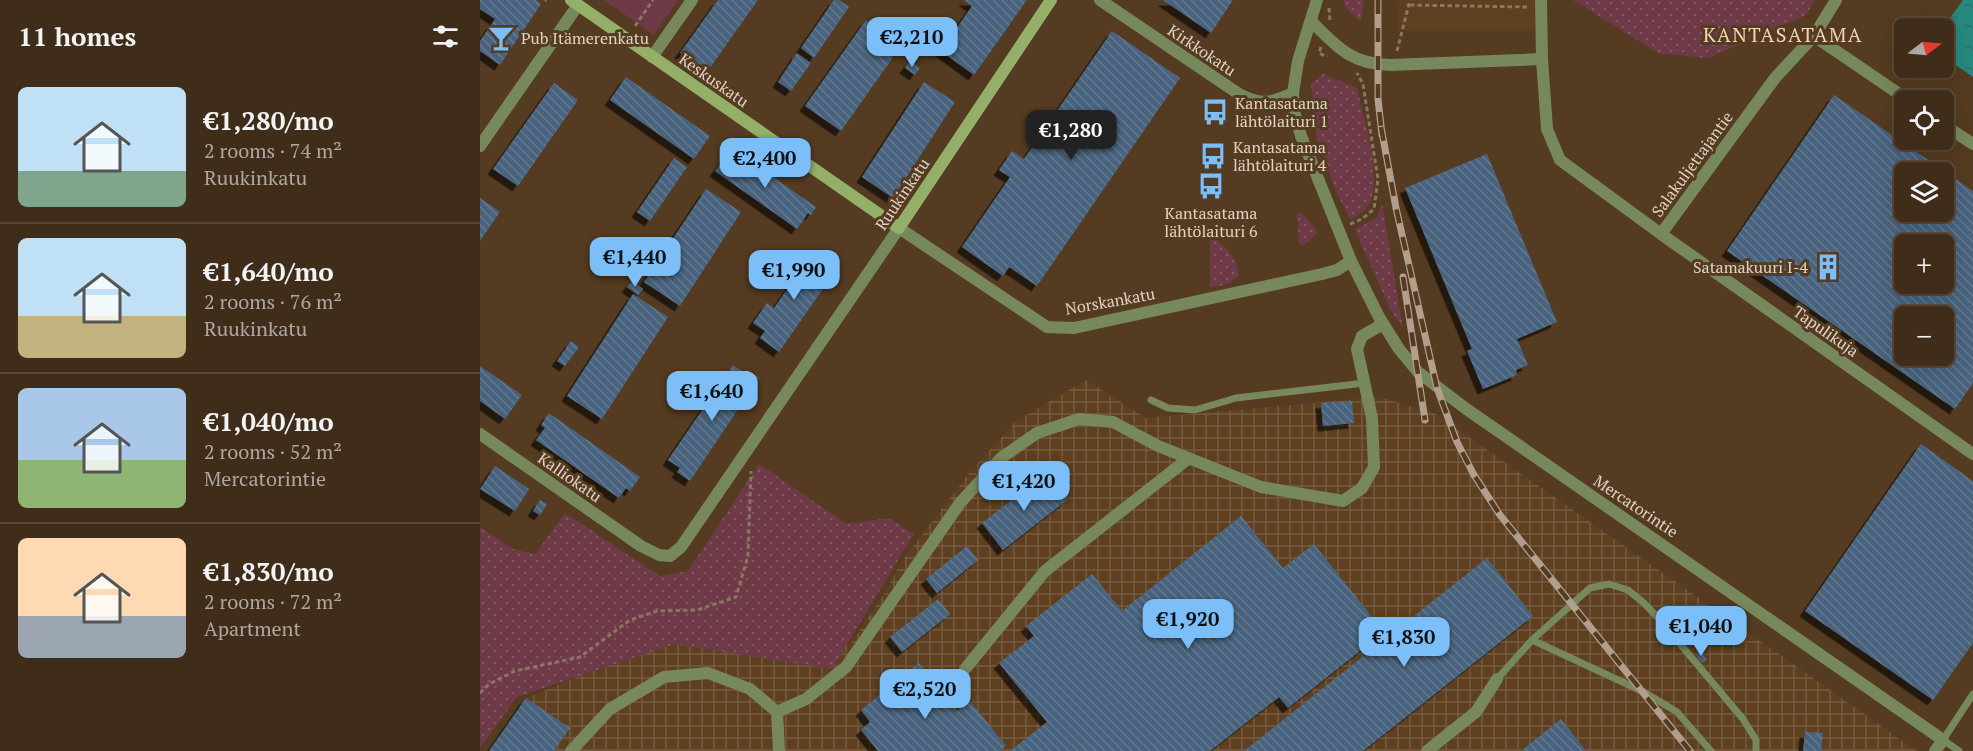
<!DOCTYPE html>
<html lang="en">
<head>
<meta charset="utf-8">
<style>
  :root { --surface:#3f2c19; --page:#4a3826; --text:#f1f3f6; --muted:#ada7a2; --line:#584838; --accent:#7bbef8 }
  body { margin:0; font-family:"PT Serif",serif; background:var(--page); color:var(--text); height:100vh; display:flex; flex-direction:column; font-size:22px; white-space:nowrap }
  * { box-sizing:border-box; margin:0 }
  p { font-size:20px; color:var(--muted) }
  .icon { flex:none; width:33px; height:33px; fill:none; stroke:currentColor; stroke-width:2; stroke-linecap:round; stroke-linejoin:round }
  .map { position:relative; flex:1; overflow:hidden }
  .panel { display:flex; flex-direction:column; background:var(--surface); width:480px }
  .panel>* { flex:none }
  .needle { width:39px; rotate:74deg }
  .fabs { position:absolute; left:1414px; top:18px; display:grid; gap:12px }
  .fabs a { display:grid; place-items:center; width:60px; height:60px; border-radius:9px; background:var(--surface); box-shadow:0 6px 24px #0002,0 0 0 2px var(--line); font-size:30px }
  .price { position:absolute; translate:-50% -51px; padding:0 14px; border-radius:12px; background:var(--accent); color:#111; font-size:20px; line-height:39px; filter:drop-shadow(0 2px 3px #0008) }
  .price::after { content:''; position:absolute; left:50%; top:36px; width:18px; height:14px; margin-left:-9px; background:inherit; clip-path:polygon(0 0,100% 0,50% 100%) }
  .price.active { background:#222; color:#fff }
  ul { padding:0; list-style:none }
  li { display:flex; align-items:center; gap:18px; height:150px; padding:0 18px }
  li+li { border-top:2px solid var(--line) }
  li span { display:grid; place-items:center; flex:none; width:168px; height:120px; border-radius:9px; color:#555 }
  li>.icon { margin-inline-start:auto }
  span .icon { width:72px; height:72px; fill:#fffc; stroke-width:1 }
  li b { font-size:26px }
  h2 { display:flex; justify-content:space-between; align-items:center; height:72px; padding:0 18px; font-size:26px }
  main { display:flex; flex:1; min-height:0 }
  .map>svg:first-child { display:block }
  .built { fill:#5e4020 }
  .industrial { fill:url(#industrial-grid) }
  .grass { fill:url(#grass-dots) }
  .green { fill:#6f3a47 }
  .water { fill:url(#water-ripples) }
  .building { fill:url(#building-back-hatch); fill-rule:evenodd; filter:url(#shadow) }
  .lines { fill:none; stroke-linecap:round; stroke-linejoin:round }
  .path { stroke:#8b7661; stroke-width:3; stroke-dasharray:4.5 3; stroke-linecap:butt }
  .service { stroke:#76885c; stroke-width:7 }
  .minor { stroke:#76885c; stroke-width:12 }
  .secondary { stroke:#94af68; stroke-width:12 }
  .rail-casing { stroke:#b19e8c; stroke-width:7 }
  .rail { stroke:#543b21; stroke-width:4.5; stroke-dasharray:14; stroke-linecap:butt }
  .labels { text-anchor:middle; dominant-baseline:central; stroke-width:6; stroke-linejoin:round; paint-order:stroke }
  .poi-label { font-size:16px; fill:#e1d1c3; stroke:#543b21; text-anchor:start }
  .street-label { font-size:16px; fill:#e1d1c3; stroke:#543b21 }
  .quarter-label { font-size:20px; letter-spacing:1.5px; fill:#f4d5b7; stroke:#543b21 }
</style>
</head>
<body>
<main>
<section class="panel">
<h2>11 homes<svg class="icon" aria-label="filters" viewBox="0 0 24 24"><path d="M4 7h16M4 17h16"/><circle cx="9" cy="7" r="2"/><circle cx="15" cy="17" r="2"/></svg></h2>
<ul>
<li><span style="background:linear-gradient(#bfe0f5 70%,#7fa58c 0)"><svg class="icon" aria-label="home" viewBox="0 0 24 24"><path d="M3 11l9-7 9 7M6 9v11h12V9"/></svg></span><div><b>€1,280/mo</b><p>2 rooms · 74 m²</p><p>Ruukinkatu</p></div></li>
<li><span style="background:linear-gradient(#bfe0f5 65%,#c2b280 0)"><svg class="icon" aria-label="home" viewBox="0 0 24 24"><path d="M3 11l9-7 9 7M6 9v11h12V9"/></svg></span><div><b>€1,640/mo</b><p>2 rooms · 76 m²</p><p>Ruukinkatu</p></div></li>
<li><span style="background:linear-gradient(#a9c7e8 60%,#8fb573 0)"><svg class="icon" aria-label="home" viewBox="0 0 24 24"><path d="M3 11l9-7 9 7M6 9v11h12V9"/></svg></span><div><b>€1,040/mo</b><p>2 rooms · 52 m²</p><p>Mercatorintie</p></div></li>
<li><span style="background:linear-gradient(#ffd9b3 65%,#9aa5b1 0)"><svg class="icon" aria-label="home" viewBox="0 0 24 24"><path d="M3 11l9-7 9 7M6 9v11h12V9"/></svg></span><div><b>€1,830/mo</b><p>2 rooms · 72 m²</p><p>Apartment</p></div></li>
</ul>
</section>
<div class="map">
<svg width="1493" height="751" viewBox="0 0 1493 751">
  <defs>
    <pattern id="industrial-grid" width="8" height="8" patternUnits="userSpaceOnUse" patternTransform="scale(1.5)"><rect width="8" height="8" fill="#5e4020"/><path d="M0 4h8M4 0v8" fill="none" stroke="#755b3f"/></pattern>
    <pattern id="grass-dots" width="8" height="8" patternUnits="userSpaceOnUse" patternTransform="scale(1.5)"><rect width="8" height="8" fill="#6f3a47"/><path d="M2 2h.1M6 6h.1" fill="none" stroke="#835560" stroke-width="1.8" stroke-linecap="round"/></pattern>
    <pattern id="water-ripples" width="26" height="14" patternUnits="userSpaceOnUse" patternTransform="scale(1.5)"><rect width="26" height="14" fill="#268980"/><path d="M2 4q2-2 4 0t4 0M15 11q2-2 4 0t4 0" fill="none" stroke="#306f68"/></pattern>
    <pattern id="building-back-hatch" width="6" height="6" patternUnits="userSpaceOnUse" patternTransform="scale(1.5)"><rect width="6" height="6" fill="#48647e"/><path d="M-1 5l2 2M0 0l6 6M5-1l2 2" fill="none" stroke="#62798f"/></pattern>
    <filter id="shadow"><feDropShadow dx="-5.5" dy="5.5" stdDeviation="0" flood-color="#0009"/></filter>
  </defs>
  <rect width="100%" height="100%" fill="#543b21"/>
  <!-- built -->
  <path class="built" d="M919,0H1055V31H917Z"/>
  <!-- industrial -->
  <path class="industrial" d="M606,380L666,418L900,397L956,414L1437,751H9L46,698L202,635L215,647L344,654L372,642L404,594L422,561L490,472L536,421Z"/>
  <!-- grass -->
  <path class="grass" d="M864,0H884L881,22L865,7Z
    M1093,0H1335L1326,15L1228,58L1178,53Z
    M843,74L877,88C883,117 902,174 891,200C888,209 878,215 871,220L858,196L837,139L831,84Z
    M902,203L923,329L909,307L875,230L897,217Z
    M821,212L836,229L837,234L823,246L819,242L817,213Z
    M730,236C746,246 757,257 759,276L748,284L730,288Z
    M279,464L367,524L409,518L434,534L352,669L195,644L37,697L0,748V527L33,549L55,554L85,513L180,576L208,571Z"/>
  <!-- green -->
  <path class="green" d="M124,0H198L174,35Z"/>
  <!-- water -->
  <path class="water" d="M1483,0H1493V77L1464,57L1463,28Z"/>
  <!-- building -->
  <path class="building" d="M0,0H56L61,4L20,65L0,51V41L15,19L0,9Z
    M238,0H278L227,72L200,53Z
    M354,0H359L369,7L334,58L321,48Z
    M484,0H547L494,75L461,51L492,6Z
    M683,0H753L731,33Z
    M386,20L421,46L361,131L325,106Z
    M632,31L700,78L557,286L529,267L523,276L482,247L530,177L519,170L532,151L544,159Z
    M317,53L331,63L311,91L298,82Z
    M430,61L440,68L435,75L425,68Z
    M146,77L230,136L214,159L130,100Z
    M444,82L475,102L413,198L382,177Z
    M74,83L98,100L38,186L13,169Z
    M1354,95L1493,191V383L1475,409L1247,251ZM1425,172H1464V212H1425ZM1425,244H1464V284H1425ZM1425,316H1464V356H1425Z
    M252,148L336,207L331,215L328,213L317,229L235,171Z
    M1007,154L1077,322L1037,339L1048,365L1036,370L1037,375L1003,389L987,351L992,349L925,188Z
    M194,158L207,167L170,221L157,212Z
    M226,189L261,212L200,306L164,282Z
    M0,198L20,212L0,241Z
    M319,256L330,264L335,256L356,270L299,352L280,338L285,331L273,323L287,303L294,308L313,281L305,275Z
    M152,281L163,289L158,295L147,287Z
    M153,294L188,317L122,419L87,396Z
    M91,341L99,347L85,366L77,361Z
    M253,365L265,373L267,370L279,378L210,481L197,472L200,468L188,460Z
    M0,366L42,395L25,419L0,401Z
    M872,401L874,423L843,426L841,403Z
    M69,413L160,477L150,491L146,488L139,498L56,440L65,428L61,425Z
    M1441,444L1493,481V643L1453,700L1325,611Z
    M15,466L49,489L35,511L0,489Z
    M566,473L587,500L523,550L502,523Z
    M60,500L67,504L60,515L53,511Z
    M761,516L803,568L834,544L904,632L808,708L799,697L730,751H530L567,722L519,663L554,636L546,626L612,574L642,611Z
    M487,546L498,560L457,593L446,579Z
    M1007,558L1053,616L883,751H764Z
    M458,599L470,614L422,652L410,637Z
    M1220,651L1227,660L1222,663L1216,655Z
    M439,663L477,711L490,701L526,746L520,751H398L381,730L390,722L381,710Z
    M46,698L90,728L74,751H9Z
    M1081,719L1106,751H1041Z
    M1325,732L1343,733L1341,751H1323Z"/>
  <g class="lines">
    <!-- path -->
    <path class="path" d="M65,1L66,0
      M930,5L1047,7
      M849,8L850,22
      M155,26L173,0
      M841,47L839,53L847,57
      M917,51L930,0
      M870,224L882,219L894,209L898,179L883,84L877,73
      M0,693L9,684L35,671L100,657L150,620L177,611L217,610L256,597L268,556L271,471"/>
    <!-- service -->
    <path class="service" d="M671,400L688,408L715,410L756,398L885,383
      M1052,640L1110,588L1129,584L1148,590L1164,603L1180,620L1263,719L1276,740V751
      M1017,679L1052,640L1164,692L1197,712L1231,751
      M1479,751L1463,740L1493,694"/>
    <!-- minor -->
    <path class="minor" d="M620,0L759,94C781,105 790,104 813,93
      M837,0L818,61L813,93L814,111L821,136L871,261L899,317L919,349L938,372L985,408L1463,740L1455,751
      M1061,0L1062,59L1067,129L1080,160L1181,234L1295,78L1334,36L1356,0
      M831,21C856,46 872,65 910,65L1062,59
      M1334,36L1428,100
      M172,57L212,0
      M1464,125L1493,144
      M0,146L98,5
      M1181,234L1493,454
      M0,434L161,546L179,555L190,556L201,547L419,228L567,327L594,328L842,274L857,270L871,261
      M485,669L565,571L709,458
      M91,751L130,709L184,677L228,673L270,689L297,712
      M299,751L297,712L326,699L366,667L480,503L521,458L557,433L599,419L633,422L678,446L781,487L863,501L882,488L894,467L892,418L877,349L882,336L903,324
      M947,751L996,712L1017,679"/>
    <!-- secondary -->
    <path class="secondary" d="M91,0L419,228L571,0"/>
    <!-- rail casing -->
    <g class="rail-casing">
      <path id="rail" d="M898,0V99L902,135
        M901,127L916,208L957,388L977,442L994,475L1020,515L1210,751
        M923,277L945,420"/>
    </g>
    <!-- rail -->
    <use href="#rail" class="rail"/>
  </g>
  <!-- icons -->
  <defs>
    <g id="bar-bare" transform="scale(2.07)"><path d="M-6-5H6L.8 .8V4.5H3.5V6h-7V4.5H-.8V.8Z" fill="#7bbef8" stroke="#543b21" stroke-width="2.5" paint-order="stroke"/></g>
    <g id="bus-bare" transform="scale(2.07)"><path d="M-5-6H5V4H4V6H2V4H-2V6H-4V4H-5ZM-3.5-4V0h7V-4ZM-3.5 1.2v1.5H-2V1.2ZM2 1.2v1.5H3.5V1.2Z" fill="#7bbef8" stroke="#543b21" stroke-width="2.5" paint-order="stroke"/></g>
    <g id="building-bare" transform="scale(2.07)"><path d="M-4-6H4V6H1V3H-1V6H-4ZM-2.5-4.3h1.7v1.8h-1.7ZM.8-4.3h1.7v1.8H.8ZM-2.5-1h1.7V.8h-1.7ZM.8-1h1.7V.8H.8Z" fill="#7bbef8" stroke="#543b21" stroke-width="2.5" paint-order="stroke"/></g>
  </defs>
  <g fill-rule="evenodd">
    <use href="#bar-bare" x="21" y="38"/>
    <use href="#bus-bare" x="735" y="112"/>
    <use href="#bus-bare" x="733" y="156"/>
    <use href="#bus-bare" x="731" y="186"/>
    <use href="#building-bare" x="1348" y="267"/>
  </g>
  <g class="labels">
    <!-- poi labels -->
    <g class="poi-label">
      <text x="41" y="38">Pub Itämerenkatu</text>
      <text x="755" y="103">Kantasatama<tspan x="755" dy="18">lähtölaituri 1</tspan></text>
      <text x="753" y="147">Kantasatama<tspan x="753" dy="18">lähtölaituri 4</tspan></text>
      <text x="731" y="213" text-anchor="middle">Kantasatama<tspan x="731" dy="18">lähtölaituri 6</tspan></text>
      <text x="1328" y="267" text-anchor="end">Satamakuuri I-4</text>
    </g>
    <!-- street labels -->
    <g class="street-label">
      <text transform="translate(722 50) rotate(34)">Kirkkokatu</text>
      <text transform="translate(234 80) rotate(35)">Keskuskatu</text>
      <text transform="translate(1212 164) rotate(-54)">Salakuljettajantie</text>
      <text transform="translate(422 194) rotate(-56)">Ruukinkatu</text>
      <text transform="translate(630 301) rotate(-10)">Norskankatu</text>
      <text transform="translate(1346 331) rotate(35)">Tapulikuja</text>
      <text transform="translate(90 477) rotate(35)">Kalliokatu</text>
      <text transform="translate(1156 506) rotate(34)">Mercatorintie</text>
    </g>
    <!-- quarter labels -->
    <g class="quarter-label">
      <text x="1303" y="34">KANTASATAMA</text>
    </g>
  </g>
</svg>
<div class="fabs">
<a><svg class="needle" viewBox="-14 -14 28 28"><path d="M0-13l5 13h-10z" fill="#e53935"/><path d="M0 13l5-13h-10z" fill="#ada7a2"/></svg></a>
<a><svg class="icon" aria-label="locate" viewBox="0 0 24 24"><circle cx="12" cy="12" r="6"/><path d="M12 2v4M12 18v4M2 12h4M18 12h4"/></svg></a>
<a><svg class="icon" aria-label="layers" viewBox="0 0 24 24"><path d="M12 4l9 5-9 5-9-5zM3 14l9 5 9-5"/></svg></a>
<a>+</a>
<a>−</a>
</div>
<b class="price" style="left:432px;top:68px">€2,210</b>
<b class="price active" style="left:591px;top:161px">€1,280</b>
<b class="price" style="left:285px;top:189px">€2,400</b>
<b class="price" style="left:155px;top:288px">€1,440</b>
<b class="price" style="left:314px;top:301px">€1,990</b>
<b class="price" style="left:232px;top:422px">€1,640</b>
<b class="price" style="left:544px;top:512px">€1,420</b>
<b class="price" style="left:708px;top:650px">€1,920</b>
<b class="price" style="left:1221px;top:657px">€1,040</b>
<b class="price" style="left:924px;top:668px">€1,830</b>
<b class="price" style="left:445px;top:720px">€2,520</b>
</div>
</main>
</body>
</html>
